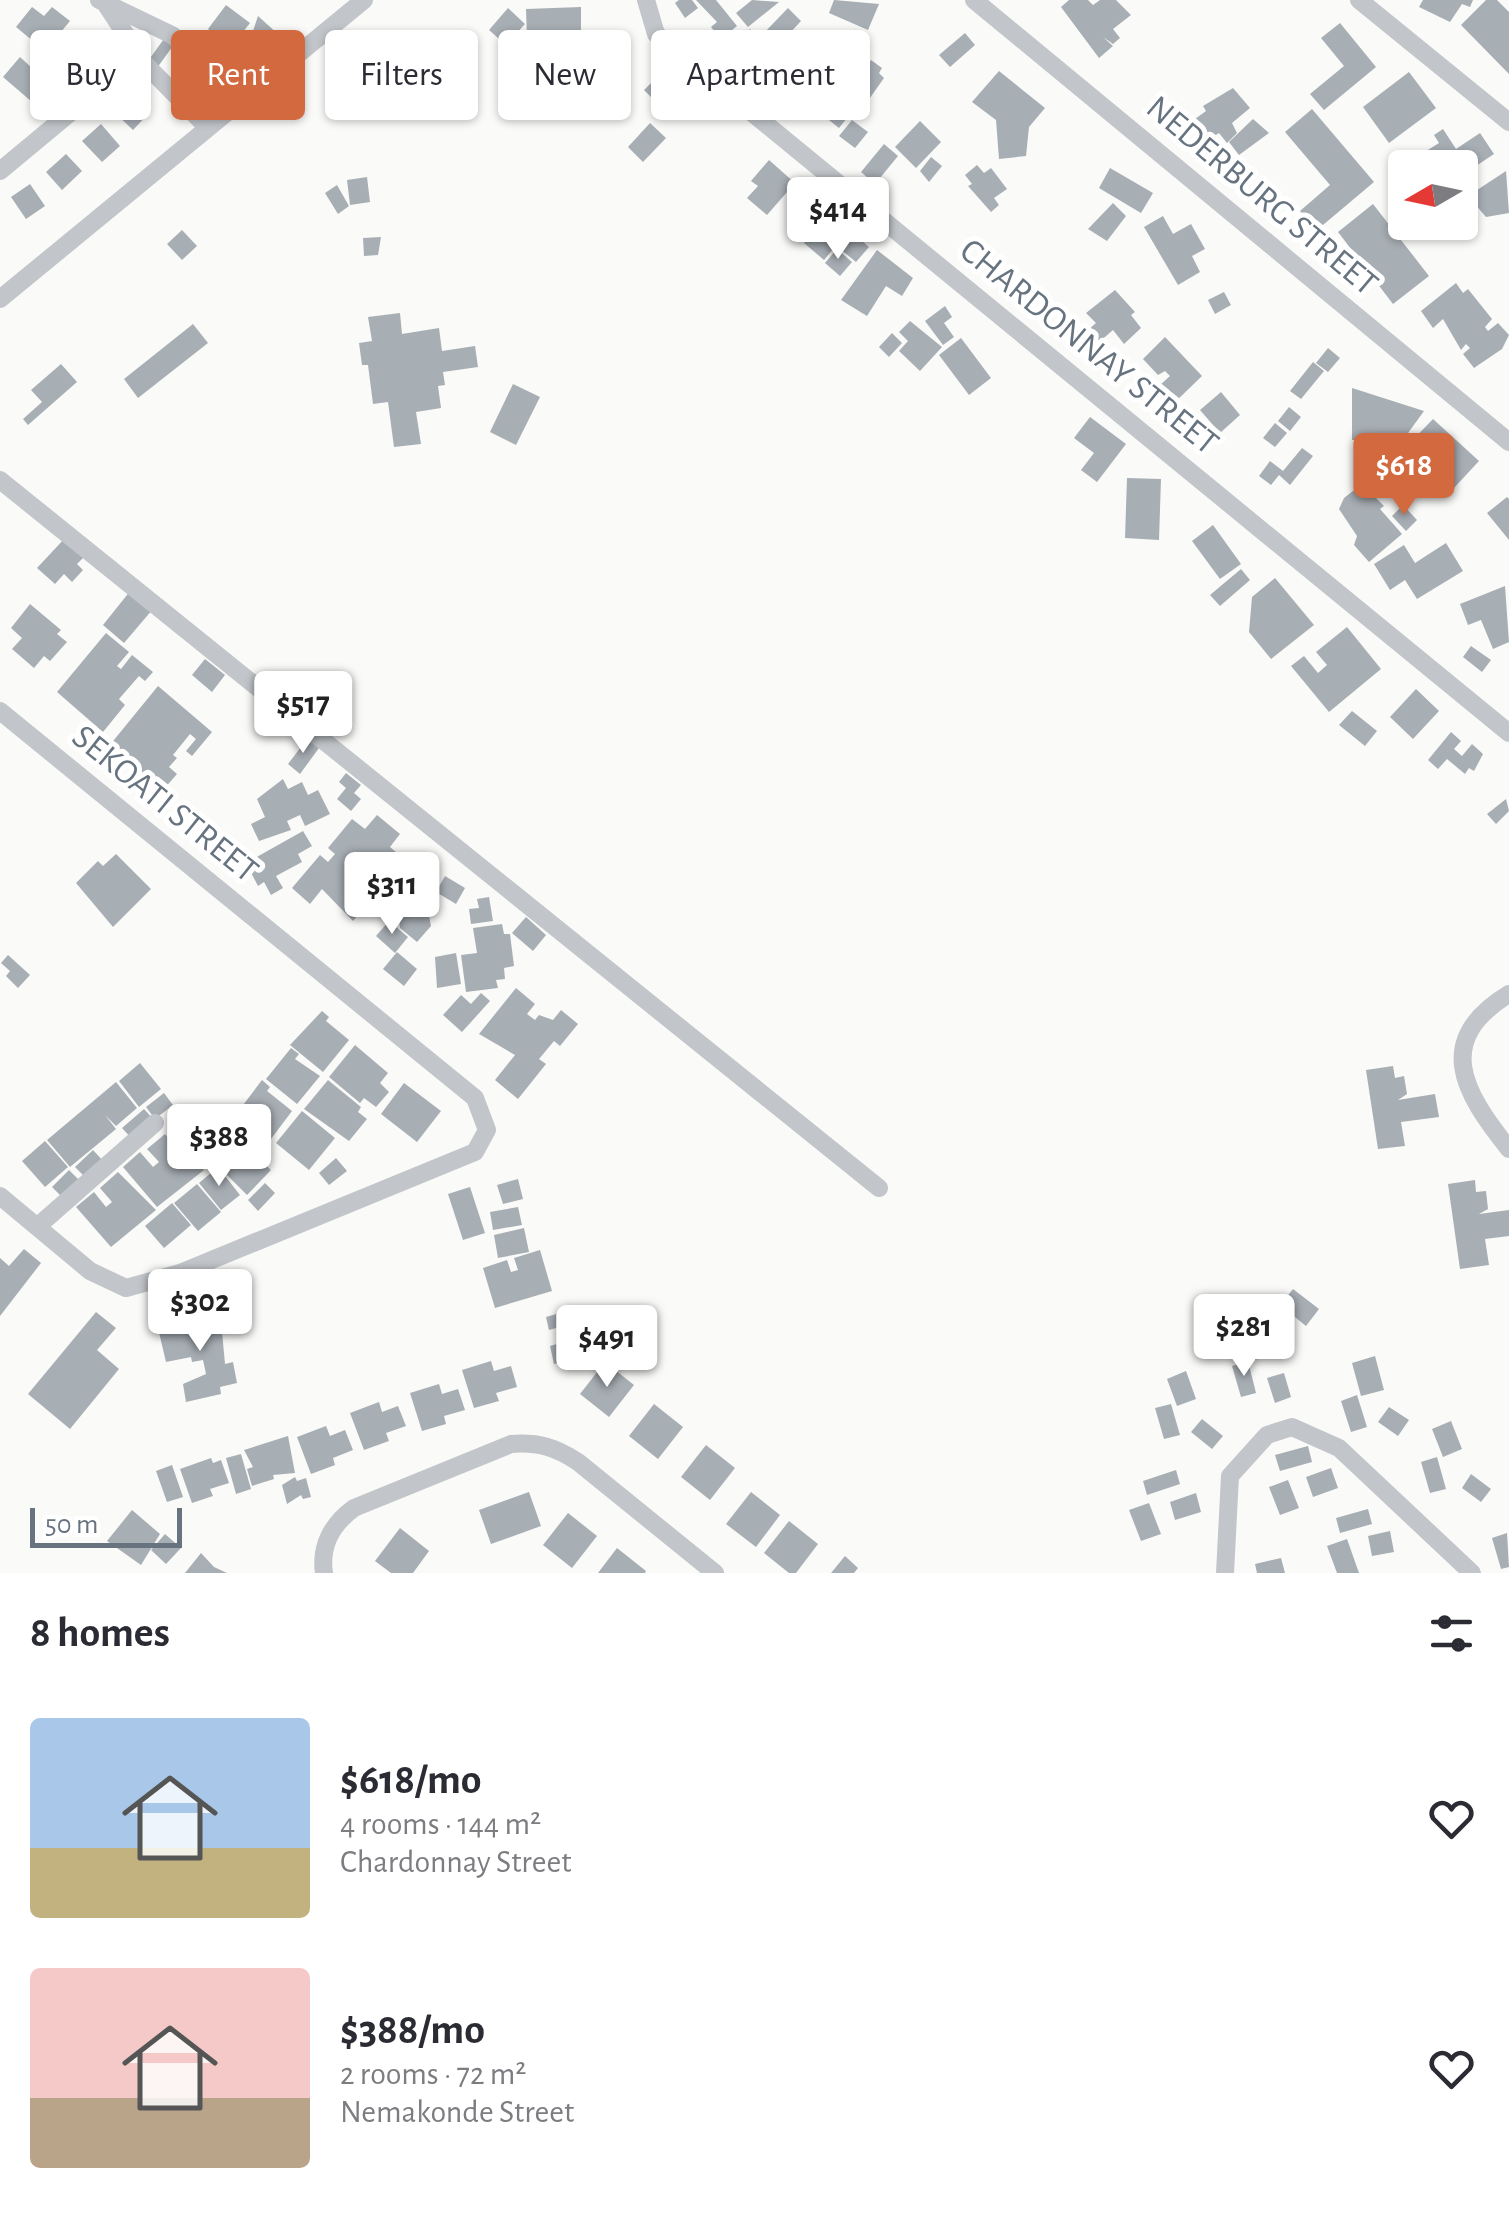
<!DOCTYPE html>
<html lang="en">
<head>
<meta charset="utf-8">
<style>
  :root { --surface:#fff; --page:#f2f2f3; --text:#2b2b33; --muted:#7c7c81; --accent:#d36a3f }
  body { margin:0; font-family:"Alegreya Sans",sans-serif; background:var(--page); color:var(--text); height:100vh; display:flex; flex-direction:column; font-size:38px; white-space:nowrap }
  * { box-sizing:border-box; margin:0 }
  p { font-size:32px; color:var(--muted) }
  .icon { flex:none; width:55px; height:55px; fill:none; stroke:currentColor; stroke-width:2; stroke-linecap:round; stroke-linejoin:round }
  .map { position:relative; height:1573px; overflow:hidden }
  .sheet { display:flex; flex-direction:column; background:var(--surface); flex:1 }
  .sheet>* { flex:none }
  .hud { position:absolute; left:30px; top:30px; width:1000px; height:90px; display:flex; gap:20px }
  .needle { width:65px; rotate:261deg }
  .controls { position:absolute; left:1388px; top:150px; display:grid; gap:20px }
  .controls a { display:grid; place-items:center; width:90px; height:90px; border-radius:10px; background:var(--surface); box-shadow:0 2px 8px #0004; font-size:50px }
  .scale { position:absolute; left:30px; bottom:25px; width:152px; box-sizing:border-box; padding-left:10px; border:5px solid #677480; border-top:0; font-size:28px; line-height:35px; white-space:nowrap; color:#677480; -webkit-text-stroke:8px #fff; paint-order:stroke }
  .price { position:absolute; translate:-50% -85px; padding:0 22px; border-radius:10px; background:#fff; color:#222; font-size:32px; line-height:65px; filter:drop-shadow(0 2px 5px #0008) }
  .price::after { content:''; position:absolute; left:50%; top:60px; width:30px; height:22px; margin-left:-15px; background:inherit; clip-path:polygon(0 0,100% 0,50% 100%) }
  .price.on { background:var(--accent); color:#fff }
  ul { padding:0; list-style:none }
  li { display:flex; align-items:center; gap:30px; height:250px; padding:0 30px }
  li span { display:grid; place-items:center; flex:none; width:280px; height:200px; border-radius:10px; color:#555 }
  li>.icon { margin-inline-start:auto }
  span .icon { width:120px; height:120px; fill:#fffc; stroke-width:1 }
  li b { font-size:42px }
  h2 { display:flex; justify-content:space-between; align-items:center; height:120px; padding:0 30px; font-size:42px }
  .pill { padding:0 35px; border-radius:10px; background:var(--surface); box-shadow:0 2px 8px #0004; font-size:35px; line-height:90px }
  .pill.on { background:var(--accent); color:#fff }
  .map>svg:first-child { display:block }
  .building { fill:#a7aeb4 }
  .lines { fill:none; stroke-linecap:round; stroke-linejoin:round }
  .street { stroke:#c2c5c9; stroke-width:18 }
  .labels { text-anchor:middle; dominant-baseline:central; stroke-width:10; stroke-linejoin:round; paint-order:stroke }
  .street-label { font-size:35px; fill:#677480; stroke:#fff }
</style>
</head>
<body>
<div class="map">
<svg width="1509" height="1573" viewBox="0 0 1509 1573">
  <rect width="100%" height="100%" fill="#fafaf8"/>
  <!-- building -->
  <path class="building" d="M679,0H692L698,8L685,18L675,3Z
    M696,0H716L737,26L721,39L711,27L717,22Z
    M752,0L779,2L748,27L736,13Z
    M834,0L879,4L868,30L829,13Z
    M1069,0H1088L1093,5L1100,0H1116L1131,15L1113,29L1120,38L1113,44L1103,37L1113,46L1099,58L1061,7Z
    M1423,0H1473L1470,7L1462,4L1450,22L1419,7Z
    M1486,0H1497L1509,12V74L1461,25Z
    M226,5L250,23L231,47L208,29Z
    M32,7L44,16L52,7L70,21L45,51L16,27Z
    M581,7V32H573V47H565L566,59H542V39L527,40L526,9Z
    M508,8L525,24L506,45L489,30Z
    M788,8L801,21L788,35L820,66L787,100L768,82L784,65L764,49L753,61L735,44L750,29L759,38Z
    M258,16L279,35L269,46L253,31Z
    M1340,23L1376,67L1324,110L1310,94L1344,66L1321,38Z
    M89,33L104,46L81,75L60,58L68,48L74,53Z
    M965,33L975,45L950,67L939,55Z
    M166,36L175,43L157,68L148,61Z
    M850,51L868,65L871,60L882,68L879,73L884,78L860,112L855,108L839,128L815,109L844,73L837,68Z
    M20,57L31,67L39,57L57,72L32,102L3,77Z
    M572,60L573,73L544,79L543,63Z
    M999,71L1045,108L1029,127L1026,156L999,159L996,120L972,102Z
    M1409,72L1436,108L1389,143L1363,107Z
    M668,77L680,89L661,107L644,90L656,78L661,83Z
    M588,79L590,98L571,100L569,81Z
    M1233,88L1250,108L1232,123L1237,133L1227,143L1219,133L1211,138L1195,119L1206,111L1203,106Z
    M133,94L151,111L133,130L115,113Z
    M1312,109L1374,182L1317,230L1300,211L1330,185L1285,132Z
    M1253,119L1269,133L1239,155L1229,142Z
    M852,120L868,132L855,148L839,136Z
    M920,121L941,142L916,168L895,147Z
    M650,123L666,138L643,162L628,147Z
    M101,124L120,146L102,162L82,141Z
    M1443,129L1456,149L1480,133L1494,154L1467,172L1473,180L1460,189V168H1417L1412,160L1439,143L1434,135Z
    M884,144L898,156L875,184L861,172Z
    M66,154L82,171L62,190L46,172Z
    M931,157L942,166L929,182L920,171Z
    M769,160L795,183L767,215L747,198L758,186L751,181Z
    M977,165L984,173L991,168L1007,189L994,198L999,205L991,212L968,186L972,184L965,175Z
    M1110,168L1153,193L1141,213L1099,188Z
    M1506,171L1509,213L1486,217L1468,196Z
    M367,177L370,202L350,205L347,180Z
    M30,184L45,206L26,219L11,197Z
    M337,185L349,206L338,214L325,193Z
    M1113,203L1126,216L1107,241L1088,229Z
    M1373,204L1429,276L1393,304L1338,232Z
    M829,212L849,230L824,260L804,243Z
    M1163,216L1173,234L1191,224L1205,249L1192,256L1200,272L1178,285L1144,227Z
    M182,230L197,246L182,260L167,244Z
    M852,232L869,247L856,262L839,248Z
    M381,237L378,255L364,256L363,238Z
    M837,249L852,262L840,276L825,263Z
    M877,250L913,278L902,296L886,286L867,316L841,300Z
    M1456,283L1463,293L1468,289L1492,319L1485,327L1488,331L1498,323L1509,335L1502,349L1474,368L1463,354L1470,348L1466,344L1461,350L1443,319L1433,328L1421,311Z
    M1115,290L1135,312L1131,315L1141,328L1124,344L1113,330L1098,343L1088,330L1096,323L1086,313Z
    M1224,292L1231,305L1215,314L1208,300Z
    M945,306L952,317L944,323L954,337L943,345L925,321Z
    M400,313L402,334L439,328L442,351L475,346L478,367L443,372L445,385L438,386L441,408L416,412L421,444L394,447L388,402L373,404L368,365H362L359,343L372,341L368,317Z
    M910,321L942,347L920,371L899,351L908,341L899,332Z
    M193,324L208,343L138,398L124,379Z
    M892,333L902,343L889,357L879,347Z
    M1165,337L1202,376L1174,403L1159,386L1170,376L1165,371L1158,375L1143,359Z
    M961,338L991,378L969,395L939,355Z
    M1328,348L1340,358L1328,372L1316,363Z
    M1313,362L1324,371L1301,399L1290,391Z
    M61,364L77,382L28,425L23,419L42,402L31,390Z
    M513,384L540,397L516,445L490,432Z
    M1352,388L1424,411L1403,440H1352Z
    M1221,392L1240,415L1220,433L1200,410Z
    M1289,407L1301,417L1290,431L1278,421Z
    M1090,417L1126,444L1097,482L1081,470L1094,453L1074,438Z
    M1433,419L1479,461L1453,489L1407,446Z
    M1275,423L1287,433L1275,447L1263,438Z
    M1302,448L1313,456L1290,485L1279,475L1271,485L1259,476L1270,461L1283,471Z
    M1127,478L1161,479L1159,540L1125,538Z
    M1362,484L1384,506L1380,509L1402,534L1369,562L1354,545L1357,536L1339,509L1344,498Z
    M1507,497L1509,499V540L1487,513Z
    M1403,505L1417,520L1406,531L1392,516Z
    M1213,525L1241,564L1220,579L1192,541Z
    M65,538L85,556L77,564L83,570L72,582L64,574L55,584L37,568Z
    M1446,543L1463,571L1417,599L1405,580L1390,590L1374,564L1404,545L1415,563Z
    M1241,569L1250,580L1220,606L1210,595Z
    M1275,578L1314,625L1271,659L1249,632L1252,597Z
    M1505,586L1509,642L1493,649L1481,620L1468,625L1460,604Z
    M131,590L153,609L124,643L103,625Z
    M30,604L61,630L57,634L67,642L50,661L44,656L34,668L12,649L22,638L11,628Z
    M1347,627L1381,669L1329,712L1291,666L1304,656L1318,673L1327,665L1316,652Z
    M106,633L129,652L117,666L121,669L132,655L153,672L145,681L139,676L119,699L125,705L103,732L57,692Z
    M1471,646L1491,660L1482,672L1463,657Z
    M205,659L225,675L212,692L192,675Z
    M158,686L212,732L192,756L186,751L196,739L190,734L173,755L177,758L169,767L177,774L163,790L109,746Z
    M1416,689L1439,711L1413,739L1390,717Z
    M1352,711L1377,731L1365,746L1339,725Z
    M1451,732L1461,741L1454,749L1462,756L1472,744L1483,754L1474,771L1469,768L1465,774L1447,759L1438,769L1428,760Z
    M307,739L319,748L300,774L288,764Z
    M346,773L361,785L354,793L361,799L351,811L337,799L346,788L339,782Z
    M283,779L288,789L302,782L308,795L318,790L330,814L305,826L300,815L287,821L291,830L259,841L251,824L265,817L257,799Z
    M1506,799L1509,811L1496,824L1487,814Z
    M377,815L400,834L390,847L404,859L379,890L369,883L363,890L373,898L353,921L322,889L310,904L292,888L320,855L328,862L335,854L328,848L352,819L365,829Z
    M303,831L312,846L298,854L302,862L276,876L283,888L271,895L264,882L258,886L246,863Z
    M116,854L151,889L113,927L76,883L98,861L103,866Z
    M445,876L465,888L456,904L436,892Z
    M489,897L493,921L471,924L469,909L479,908L477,899Z
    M413,902L415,909L427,905L431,926L417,942L400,928L398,904Z
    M526,917L546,935L533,951L512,933Z
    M389,921L408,937L395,953L376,936Z
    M502,924L504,934H510L514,966L504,968L505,979L496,980L498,988L466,992L461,955L477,953L473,928Z
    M397,952L417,969L404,986L383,969Z
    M456,953L461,984L437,988L435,957Z
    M8,955L30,975L18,988L6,976L10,971L1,963Z
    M516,988L535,1004L527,1014L535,1020L539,1015L553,1020L561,1010L578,1024L560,1046L554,1041L539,1059L546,1064L518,1099L495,1080L515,1055L479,1034Z
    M481,993L490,1001L462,1032L443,1015L461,995L471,1004Z
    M322,1011L329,1017L326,1021L349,1040L323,1072L290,1045Z
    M355,1045L388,1073L380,1083L389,1092L376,1107L364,1098L360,1103L329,1077Z
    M291,1048L299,1054L295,1059L320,1076L297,1104L266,1079Z
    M140,1063L161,1089L139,1107L119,1081Z
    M1393,1066L1395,1078L1404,1076L1407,1094L1398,1100L1435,1094L1439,1117L1401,1122L1405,1146L1378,1149L1366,1070Z
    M262,1080L270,1087L267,1091L292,1111L271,1139L237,1113Z
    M328,1080L361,1107L358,1112L367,1119L349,1141L304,1109Z
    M116,1082L137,1108L116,1126L105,1115L116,1129L70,1167L47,1140Z
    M404,1083L441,1111L417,1142L381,1114Z
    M164,1093L173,1105L155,1119L146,1107Z
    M144,1109L154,1120L132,1139L122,1128Z
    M302,1111L335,1138L309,1170L276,1143Z
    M187,1113L200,1127L205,1123L228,1147L206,1168L170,1129Z
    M165,1134L178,1149L183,1144L204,1170L157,1207L123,1167L140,1152L153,1167L159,1162L147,1149Z
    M45,1141L68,1167L45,1187L22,1161Z
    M247,1147L271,1170L247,1195L223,1171Z
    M93,1150L104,1162L86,1178L75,1167Z
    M336,1158L347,1171L329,1185L319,1173Z
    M218,1167L240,1195L221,1210L199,1183Z
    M69,1170L80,1181L63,1198L52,1187Z
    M118,1172L156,1210L111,1247L76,1207L94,1192L106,1207L112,1202L100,1188Z
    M518,1179L523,1199L503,1204L497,1185Z
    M1475,1180L1476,1192L1486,1191L1488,1209L1479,1214L1509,1210V1236L1485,1239L1489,1265L1460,1269L1448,1184Z
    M265,1183L275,1193L258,1211L248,1200Z
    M197,1184L221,1212L198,1231L174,1203Z
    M470,1187L485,1233L463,1240L448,1194Z
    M172,1203L191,1225L164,1248L145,1226Z
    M518,1207L522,1225L493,1230L490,1212Z
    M524,1228L529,1252L498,1258L494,1235Z
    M24,1249L41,1263L0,1316V1258L9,1266Z
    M540,1250L552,1291L495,1308L483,1268L507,1260L511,1272L518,1270L514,1258Z
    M1293,1289L1319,1309L1306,1326L1280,1305Z
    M574,1309L587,1356L554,1364L550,1346L567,1341L563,1326L549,1330L546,1317Z
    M220,1310L225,1364L233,1362L237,1383L220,1387L221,1394L186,1402L183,1384L206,1374L203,1360L192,1362L191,1357L166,1362L157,1324L178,1320L180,1331L200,1326L197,1315Z
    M96,1312L116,1328L97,1350L119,1369L70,1429L28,1394Z
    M1258,1326L1269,1354L1250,1362L1239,1333Z
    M1375,1356L1384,1390L1361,1396L1352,1363Z
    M491,1361L494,1371L511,1366L517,1387L496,1393L499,1401L474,1408L462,1370Z
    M1248,1361L1256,1393L1241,1397L1232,1366Z
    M605,1362L634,1385L609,1417L580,1394Z
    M1186,1371L1196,1399L1177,1406L1167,1379Z
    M1284,1373L1291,1397L1275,1403L1267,1378Z
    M439,1384L442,1394L458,1389L465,1410L444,1416L446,1424L422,1431L410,1393Z
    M1357,1395L1367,1427L1351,1432L1341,1401Z
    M379,1402L382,1412L398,1406L406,1426L386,1433L389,1441L364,1450L350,1413Z
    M654,1404L683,1427L658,1459L629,1436Z
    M1171,1404L1180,1435L1164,1439L1155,1408Z
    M1389,1407L1409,1420L1398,1436L1378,1422Z
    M1202,1419L1223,1436L1212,1449L1191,1432Z
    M1451,1421L1462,1449L1443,1457L1432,1429Z
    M326,1426L330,1436L345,1430L353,1450L333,1458L335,1465L311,1474L297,1437Z
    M288,1436L295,1473L273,1475L274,1479L252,1486L247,1469L253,1467L244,1450Z
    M706,1445L735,1468L710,1500L681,1477Z
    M1308,1446L1312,1462L1280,1471L1275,1455Z
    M241,1454L251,1489L236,1494L226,1458Z
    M1437,1457L1446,1489L1430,1493L1421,1462Z
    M211,1458L213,1463L221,1460L229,1483L210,1489L213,1496L192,1503L180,1469Z
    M172,1465L183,1497L167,1502L156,1471Z
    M1331,1468L1338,1488L1313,1497L1306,1477Z
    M1176,1470L1180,1484L1147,1495L1143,1481Z
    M1471,1474L1491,1489L1481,1502L1462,1488Z
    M295,1477L297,1481L306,1478L311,1497L303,1499L301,1495L287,1504L282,1485Z
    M1288,1480L1299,1508L1280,1515L1269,1487Z
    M529,1492L541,1526L491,1544L479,1510Z
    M751,1492L780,1515L756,1547L726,1524Z
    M1196,1493L1201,1512L1175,1520L1170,1502Z
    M1149,1503L1161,1534L1141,1541L1129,1510Z
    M1368,1509L1372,1524L1340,1533L1336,1518Z
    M132,1510L160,1534L141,1565L107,1541Z
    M568,1513L597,1536L572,1568L543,1545Z
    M789,1521L818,1544L796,1573H789L764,1553Z
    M400,1528L429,1551L413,1573H391L375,1561Z
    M1390,1531L1394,1552L1372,1556L1368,1536Z
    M1507,1533L1509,1567L1501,1569L1492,1538Z
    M165,1534L181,1548L166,1564L151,1550Z
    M1347,1539L1359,1573H1337L1327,1546Z
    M617,1548L646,1571L645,1573H598Z
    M201,1553L214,1567L227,1573H185Z
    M845,1556L858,1568L854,1573H831Z
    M1281,1558L1285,1573H1257L1255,1564Z"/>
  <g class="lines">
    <!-- street -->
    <path class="street" d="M99,0L172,35L246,97
      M646,0L656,34L1509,733
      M974,0L1509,442
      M1359,0L1509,122
      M107,6L145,64L208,128
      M0,171L71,112
      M0,299L364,0
      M0,480L879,1188
      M0,711L475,1098L487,1130L475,1152L180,1273L126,1288L90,1271L0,1196
      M1509,994C1433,1040 1463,1092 1509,1149
      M38,1226L155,1123
      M324,1573C320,1546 332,1524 354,1508L511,1444C539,1442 555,1447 578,1462L715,1573
      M1225,1573L1230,1476L1267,1435L1292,1427L1339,1448L1472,1573"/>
  </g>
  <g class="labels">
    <!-- street labels -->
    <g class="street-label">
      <text transform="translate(1262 196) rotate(40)">NEDERBURG STREET</text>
      <text transform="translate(1089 347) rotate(39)">CHARDONNAY STREET</text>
      <text transform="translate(165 804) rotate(39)">SEKOATI STREET</text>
    </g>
  </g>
</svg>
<div class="controls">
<a><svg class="needle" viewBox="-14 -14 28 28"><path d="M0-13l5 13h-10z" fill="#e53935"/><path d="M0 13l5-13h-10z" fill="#7c7c81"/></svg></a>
</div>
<div class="scale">50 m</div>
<b class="price" style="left:838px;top:262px">$414</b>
<b class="price on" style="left:1404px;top:518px">$618</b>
<b class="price" style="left:303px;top:756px">$517</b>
<b class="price" style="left:392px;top:937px">$311</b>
<b class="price" style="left:219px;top:1189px">$388</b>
<b class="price" style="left:200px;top:1354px">$302</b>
<b class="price" style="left:1244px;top:1379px">$281</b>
<b class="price" style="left:607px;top:1390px">$491</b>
<div class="hud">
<a class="pill">Buy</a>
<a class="pill on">Rent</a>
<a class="pill">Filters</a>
<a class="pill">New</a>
<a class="pill">Apartment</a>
</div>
</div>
<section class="sheet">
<h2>8 homes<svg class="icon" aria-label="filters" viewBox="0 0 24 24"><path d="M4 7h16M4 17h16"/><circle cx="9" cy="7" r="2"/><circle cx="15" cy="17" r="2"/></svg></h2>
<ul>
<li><span style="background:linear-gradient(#a9c7e8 65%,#c2b280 0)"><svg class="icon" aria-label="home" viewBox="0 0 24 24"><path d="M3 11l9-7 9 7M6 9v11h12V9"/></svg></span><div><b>$618/mo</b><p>4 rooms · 144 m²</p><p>Chardonnay Street</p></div><svg class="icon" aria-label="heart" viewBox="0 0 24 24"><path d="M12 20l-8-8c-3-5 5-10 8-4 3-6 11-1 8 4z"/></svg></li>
<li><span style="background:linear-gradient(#f6c9c9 65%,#b9a48a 0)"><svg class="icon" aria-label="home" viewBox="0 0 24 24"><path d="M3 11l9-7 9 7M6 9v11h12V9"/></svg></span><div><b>$388/mo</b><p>2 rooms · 72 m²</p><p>Nemakonde Street</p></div><svg class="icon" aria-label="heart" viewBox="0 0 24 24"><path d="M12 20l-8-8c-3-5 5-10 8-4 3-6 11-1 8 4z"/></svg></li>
</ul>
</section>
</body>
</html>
